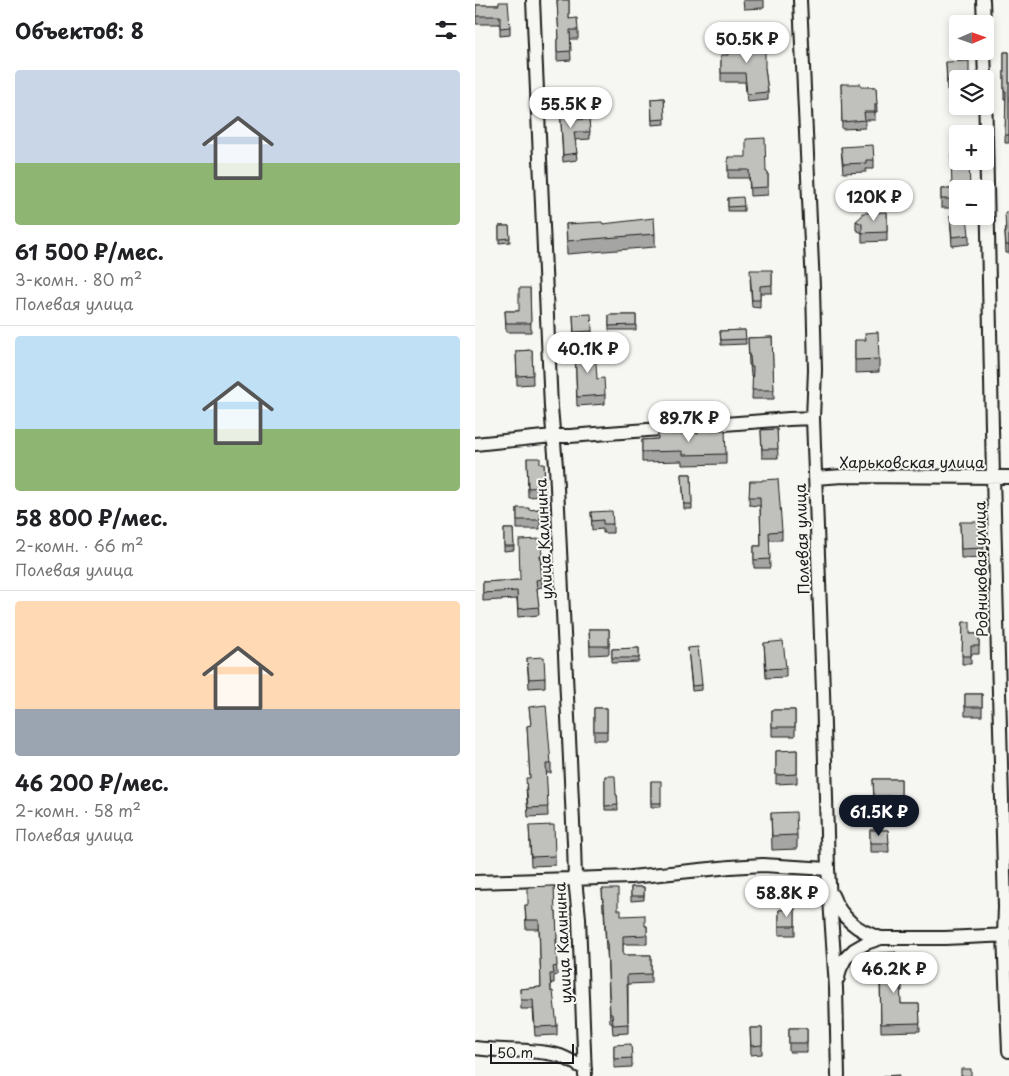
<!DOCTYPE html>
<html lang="ru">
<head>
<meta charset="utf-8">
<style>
  :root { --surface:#fff; --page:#f6f6f6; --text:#202124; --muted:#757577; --line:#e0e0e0; --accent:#111827 }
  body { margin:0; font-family:"Playpen Sans",sans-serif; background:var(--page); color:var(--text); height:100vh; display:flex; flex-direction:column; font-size:19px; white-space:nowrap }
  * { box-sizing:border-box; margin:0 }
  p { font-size:16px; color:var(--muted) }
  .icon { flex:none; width:28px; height:28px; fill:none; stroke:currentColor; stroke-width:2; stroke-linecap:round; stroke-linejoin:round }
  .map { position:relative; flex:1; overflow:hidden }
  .details { display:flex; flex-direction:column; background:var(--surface); width:475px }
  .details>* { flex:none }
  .needle { width:32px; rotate:88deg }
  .buttons { position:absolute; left:474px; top:15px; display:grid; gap:10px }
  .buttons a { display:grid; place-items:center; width:45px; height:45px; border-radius:5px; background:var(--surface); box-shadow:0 2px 8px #0003; font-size:25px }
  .scale { position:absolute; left:15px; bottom:12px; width:84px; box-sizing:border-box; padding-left:5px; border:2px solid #1c1c1c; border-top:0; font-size:14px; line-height:18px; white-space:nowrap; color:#1c1c1c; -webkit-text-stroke:4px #f6f6f2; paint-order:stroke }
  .price { position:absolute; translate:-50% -42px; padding:0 11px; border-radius:18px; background:#fff; color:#222; font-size:16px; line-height:32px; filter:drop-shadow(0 1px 2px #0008) }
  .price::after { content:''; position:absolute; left:50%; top:30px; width:15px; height:11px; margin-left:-8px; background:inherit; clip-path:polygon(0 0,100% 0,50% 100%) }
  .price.selected { background:var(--accent); color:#fff }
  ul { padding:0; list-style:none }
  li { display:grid; align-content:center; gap:10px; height:265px; padding:0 15px }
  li+li { border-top:1px solid var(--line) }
  li span { display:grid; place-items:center; height:155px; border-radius:5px; color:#555 }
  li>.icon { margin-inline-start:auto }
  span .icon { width:90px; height:90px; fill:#fffc; stroke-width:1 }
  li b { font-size:21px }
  h2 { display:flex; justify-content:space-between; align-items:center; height:60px; padding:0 15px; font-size:21px }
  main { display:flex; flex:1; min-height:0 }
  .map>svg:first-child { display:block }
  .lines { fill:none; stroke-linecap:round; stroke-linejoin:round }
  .street-casing { stroke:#1c1c1c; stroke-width:16 }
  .street { stroke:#f6f6f2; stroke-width:12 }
  .wall { fill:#a5a5a3; stroke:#1c1c1c }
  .building { fill:#c0c0bd; stroke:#1c1c1c }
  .labels { text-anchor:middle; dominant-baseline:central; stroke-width:4; stroke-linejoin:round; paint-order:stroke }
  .street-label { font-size:15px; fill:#1c1c1c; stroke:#f6f6f2 }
</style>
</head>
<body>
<main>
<section class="details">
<h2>Объектов: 8<svg class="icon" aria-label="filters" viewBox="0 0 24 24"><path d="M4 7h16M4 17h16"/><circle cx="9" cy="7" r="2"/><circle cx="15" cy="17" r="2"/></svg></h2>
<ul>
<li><span style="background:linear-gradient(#c9d6e8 60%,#8fb573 0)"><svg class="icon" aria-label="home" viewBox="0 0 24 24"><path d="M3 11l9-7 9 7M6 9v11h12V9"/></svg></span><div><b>61 500 ₽/мес.</b><p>3-комн. · 80 m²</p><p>Полевая улица</p></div></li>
<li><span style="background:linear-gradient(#bfe0f5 60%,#8fb573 0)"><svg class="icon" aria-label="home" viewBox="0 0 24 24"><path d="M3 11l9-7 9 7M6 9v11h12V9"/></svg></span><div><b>58 800 ₽/мес.</b><p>2-комн. · 66 m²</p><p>Полевая улица</p></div></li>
<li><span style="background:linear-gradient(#ffd9b3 70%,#9aa5b1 0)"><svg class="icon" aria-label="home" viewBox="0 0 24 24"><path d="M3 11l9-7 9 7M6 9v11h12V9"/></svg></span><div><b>46 200 ₽/мес.</b><p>2-комн. · 58 m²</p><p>Полевая улица</p></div></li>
</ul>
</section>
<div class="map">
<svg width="534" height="1076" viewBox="0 0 534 1076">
  <rect width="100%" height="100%" fill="#f6f6f2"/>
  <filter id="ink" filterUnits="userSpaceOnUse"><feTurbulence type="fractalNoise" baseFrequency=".02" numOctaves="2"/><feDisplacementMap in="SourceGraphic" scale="10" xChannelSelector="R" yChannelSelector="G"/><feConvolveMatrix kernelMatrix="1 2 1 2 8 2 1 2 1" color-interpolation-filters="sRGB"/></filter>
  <g filter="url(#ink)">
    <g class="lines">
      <!-- street casing -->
      <g class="street-casing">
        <path id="street" d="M58,0L76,407L81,466L99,843L100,879L104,918L110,1076
          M325,0L338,287L340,370L338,418L348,691L353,869L361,988L363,1076
          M508,0L509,24
          M509,51L510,79
          M510,86L518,477L530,907L529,935L534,1051
          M0,444L78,436H95L314,419L338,418
          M340,478L368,476L534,477
          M0,882L156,877L255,867L288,865L353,869
          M357,895C366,918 382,931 406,938
          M363,978L365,969L370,959L379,950L391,943L406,938H470L534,935
          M0,1048C27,1052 55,1048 82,1055C91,1057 101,1064 110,1069"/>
      </g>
      <!-- street -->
      <use href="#street" class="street"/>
    </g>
    <!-- wall -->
    <path class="wall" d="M82,0H94V19L103,30V39H95L96,60L82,61V39H84Z
      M268,0H289V8L269,9Z
      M1,5H24L35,27V35L25,36V24H1Z
      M529,52H534V143H530L531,99H529Z
      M246,55L290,68L293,92V100L272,102L270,82H246Z
      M471,62L482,79V90H472Z
      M366,84L386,87H401L402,112H400V120H390V128L367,129Z
      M189,98L190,124L177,125L176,99Z
      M85,104L97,120L114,119L115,139L100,140L102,160L88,162Z
      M366,147L399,160V169H391V172L368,173Z
      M253,157L293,172V195L275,196L274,178H253Z
      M466,189H482V208H466Z
      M253,198L269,206V211H253Z
      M412,212V241L387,242V233L381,230V221Z
      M534,212V253H531L530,233Z
      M475,216L494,235V244L477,246Z
      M91,224H128L180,234V247L92,254Z
      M24,226H34L35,242L24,243Z
      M297,270V293H285V308L277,307L275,278Z
      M55,288L56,332H31L30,311H44Z
      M98,315L117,331V340L99,341Z
      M134,315H161V330H134Z
      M270,330L271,344L246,345L245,331Z
      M297,337L299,399H277L278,376H276L275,365H274L273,338Z
      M380,340L404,359V372L380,373Z
      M100,349L122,379L130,395V404L102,406Z
      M57,350L58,384L42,385L41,351Z
      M302,429L303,458H287L286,430Z
      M196,434L251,454V464L208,465V461L167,462V440L183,439Z
      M52,458L65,464H69L70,496L53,497Z
      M207,474H216L217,509H209Z
      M275,481L307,531V540H294L295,568H279V546H286L285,506L274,505Z
      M42,508L54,510L65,509V529H42Z
      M116,512L138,524V533H128V529L117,530Z
      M485,522L504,538H508L509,557L486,558Z
      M29,529H38L39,550L29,551Z
      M66,539L67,564H66L67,587L62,588L64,615L43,617L42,599L8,601V582L45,580Z
      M488,622L495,634H504V654H496V664H487Z
      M114,629H134V654L115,655Z
      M289,643L311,668V677L291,678Z
      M164,648V662L137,663V649Z
      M213,648L227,685V690L217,691Z
      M52,658L70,678V687L54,688Z
      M490,694H507V716H490Z
      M54,707L76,764V773H71L73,816L53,817L51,787L55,778L52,726L56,725Z
      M119,708H132V740H119Z
      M297,710H320V736H297Z
      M322,750V783L301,784V751Z
      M130,776L141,795H142L143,810H130Z
      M398,779H426V805H399Z
      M176,781L186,803V807H176Z
      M296,813L322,835V849L297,850Z
      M54,826L80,856V865L56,866Z
      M395,830H413L414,852H395Z
      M156,887H169V900L156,901Z
      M127,889L146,916L170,926H172V944H148V955H176V983L153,984V1033L138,1034L137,1023H135L132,950H131L129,911H128Z
      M50,905L81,912L82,948H81L82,975L79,976V983H76V992L82,1026V1035L60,1036L58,1009H46L45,989L66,987L64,929H51Z
      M320,909V935H304V910Z
      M404,953L422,972H427V991H425L426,1004H444L445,1031L406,1032L405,979H404Z
      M275,1028H287V1054L276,1055Z
      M314,1028H332V1052H314Z
      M139,1045L157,1058V1067L139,1068Z"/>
    <!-- building -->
    <path class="building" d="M82,0H94V19L102,18L103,30H95L96,51L82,52V39H84Z
      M24,2H33L35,27L25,28V16H1V5H24Z
      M253,41H290V68L293,92L272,94L270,73H246V55H253Z
      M529,52H534V135H530L531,91H529Z
      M494,61V79H482V81H472L471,62Z
      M366,84H386V87H401L402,104H400V112H389L390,120L367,122Z
      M189,98L190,119L177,120L176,99Z
      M85,104H97V120L114,119L115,132H99L102,153L88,155Z
      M290,138L291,172H293V187L275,188L274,170H253V157H271V139Z
      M398,145L399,160H391V163L368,164L366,147Z
      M476,154H482V161H494L495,189H482V199H466V189H477Z
      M268,197L269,206L253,207V198Z
      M412,212V232L387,233V224L381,221L387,216V213Z
      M530,212H534V245H531L530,233H531Z
      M475,216H492L494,235L477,237Z
      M179,218L180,234L92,241L91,224L127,222L128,224Z
      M24,226H34L35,238L24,239Z
      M275,270H297V285L285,286V300H277Z
      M44,288H55L56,323H31L30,311H44Z
      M116,314L117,331L99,332L98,315Z
      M134,315H161V325L134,326Z
      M270,330L271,339L246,340L245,331Z
      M403,332L404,359L380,360V340H391L390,333Z
      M297,337L299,390H277L278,367H276L275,356H274L273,338Z
      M120,348L122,379L129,378L130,395L102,397L100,349Z
      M57,350L58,375L42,376L41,351Z
      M302,429L303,449H287L286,430Z
      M223,430H250L251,454L208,455V451L167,452V440L183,439V434L196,433V434L223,433Z
      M52,458H65V464H69L70,487L53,488Z
      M207,474H216L217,504H209Z
      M303,479L307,531L294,532L295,559L279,560V546H286L285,497H274L275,481H287V480Z
      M42,508H54V510L65,509V520H42Z
      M137,511L138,524H128V520L117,521L116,512Z
      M485,522H504V538H508L509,548L486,549Z
      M29,529H38L39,546H29Z
      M66,539L67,556H65L67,579L61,580L64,607L43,609L42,591L8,593V582L45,580L44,540Z
      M488,622H495V634H504V646H496V656H487Z
      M114,629H134V646H115Z
      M308,641L311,668L291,669L289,643Z
      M223,647L227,685L217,686L213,648Z
      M164,648V658H137V649Z
      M69,657L70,678L54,679L52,658Z
      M490,694H507V707H490Z
      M71,705L76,764H71L73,807L53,808L51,778H55L52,726L56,725L54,707Z
      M119,708H132V731H119Z
      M297,710H320V727H297Z
      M322,750V774L301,775V751Z
      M130,776H140L141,795H142L143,805L130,806Z
      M398,779H426V796H399Z
      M176,781H186V803H176Z
      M321,812L322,835L297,836L296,813Z
      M79,825L80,856L56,857L54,826Z
      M395,830H413L414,843H395Z
      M79,886L80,912H81L82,939H81L82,966L78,967L79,974H75L76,992L78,991L82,1026L60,1027L58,1000H46L45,989L66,987L64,920H51L50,905H53V887Z
      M156,887H169V896H156Z
      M127,889H143V910H146V916L170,915V926H172V935L148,936V955H176V974L152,975L153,1024L138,1025L137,1014H135L132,942H131L129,902H128Z
      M320,909V926H304V910Z
      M421,952L422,972H427V982H425L426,1004H444L445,1023L406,1024L405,970H404V953Z
      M275,1028H287V1045L276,1046Z
      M314,1028H332V1043H314Z
      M156,1044L157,1058L139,1059V1045Z
      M486,1069H496V1076H486Z
      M424,1075V1076H408Z"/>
  </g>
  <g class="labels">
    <!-- street labels -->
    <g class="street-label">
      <text x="437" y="461">Харьковская улица</text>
      <text transform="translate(68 539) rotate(-93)">улица Калинина</text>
      <text transform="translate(326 539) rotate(-92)">Полевая улица</text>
      <text transform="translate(505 569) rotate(-91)">Родниковая улица</text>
      <text transform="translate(87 943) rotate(-93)">улица Калинина</text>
    </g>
  </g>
</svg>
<div class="buttons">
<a><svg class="needle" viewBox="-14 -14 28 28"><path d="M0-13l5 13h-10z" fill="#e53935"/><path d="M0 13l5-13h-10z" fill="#757577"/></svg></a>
<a><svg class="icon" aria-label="layers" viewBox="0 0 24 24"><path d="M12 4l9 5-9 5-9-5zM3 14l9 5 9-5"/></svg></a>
<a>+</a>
<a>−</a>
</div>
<div class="scale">50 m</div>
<b class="price" style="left:272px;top:64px">50.5K ₽</b>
<b class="price" style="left:96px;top:129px">55.5K ₽</b>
<b class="price" style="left:399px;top:222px">120K ₽</b>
<b class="price" style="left:113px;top:374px">40.1K ₽</b>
<b class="price" style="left:214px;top:443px">89.7K ₽</b>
<b class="price selected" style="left:404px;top:837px">61.5K ₽</b>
<b class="price" style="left:312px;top:918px">58.8K ₽</b>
<b class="price" style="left:419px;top:994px">46.2K ₽</b>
</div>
</main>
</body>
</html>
